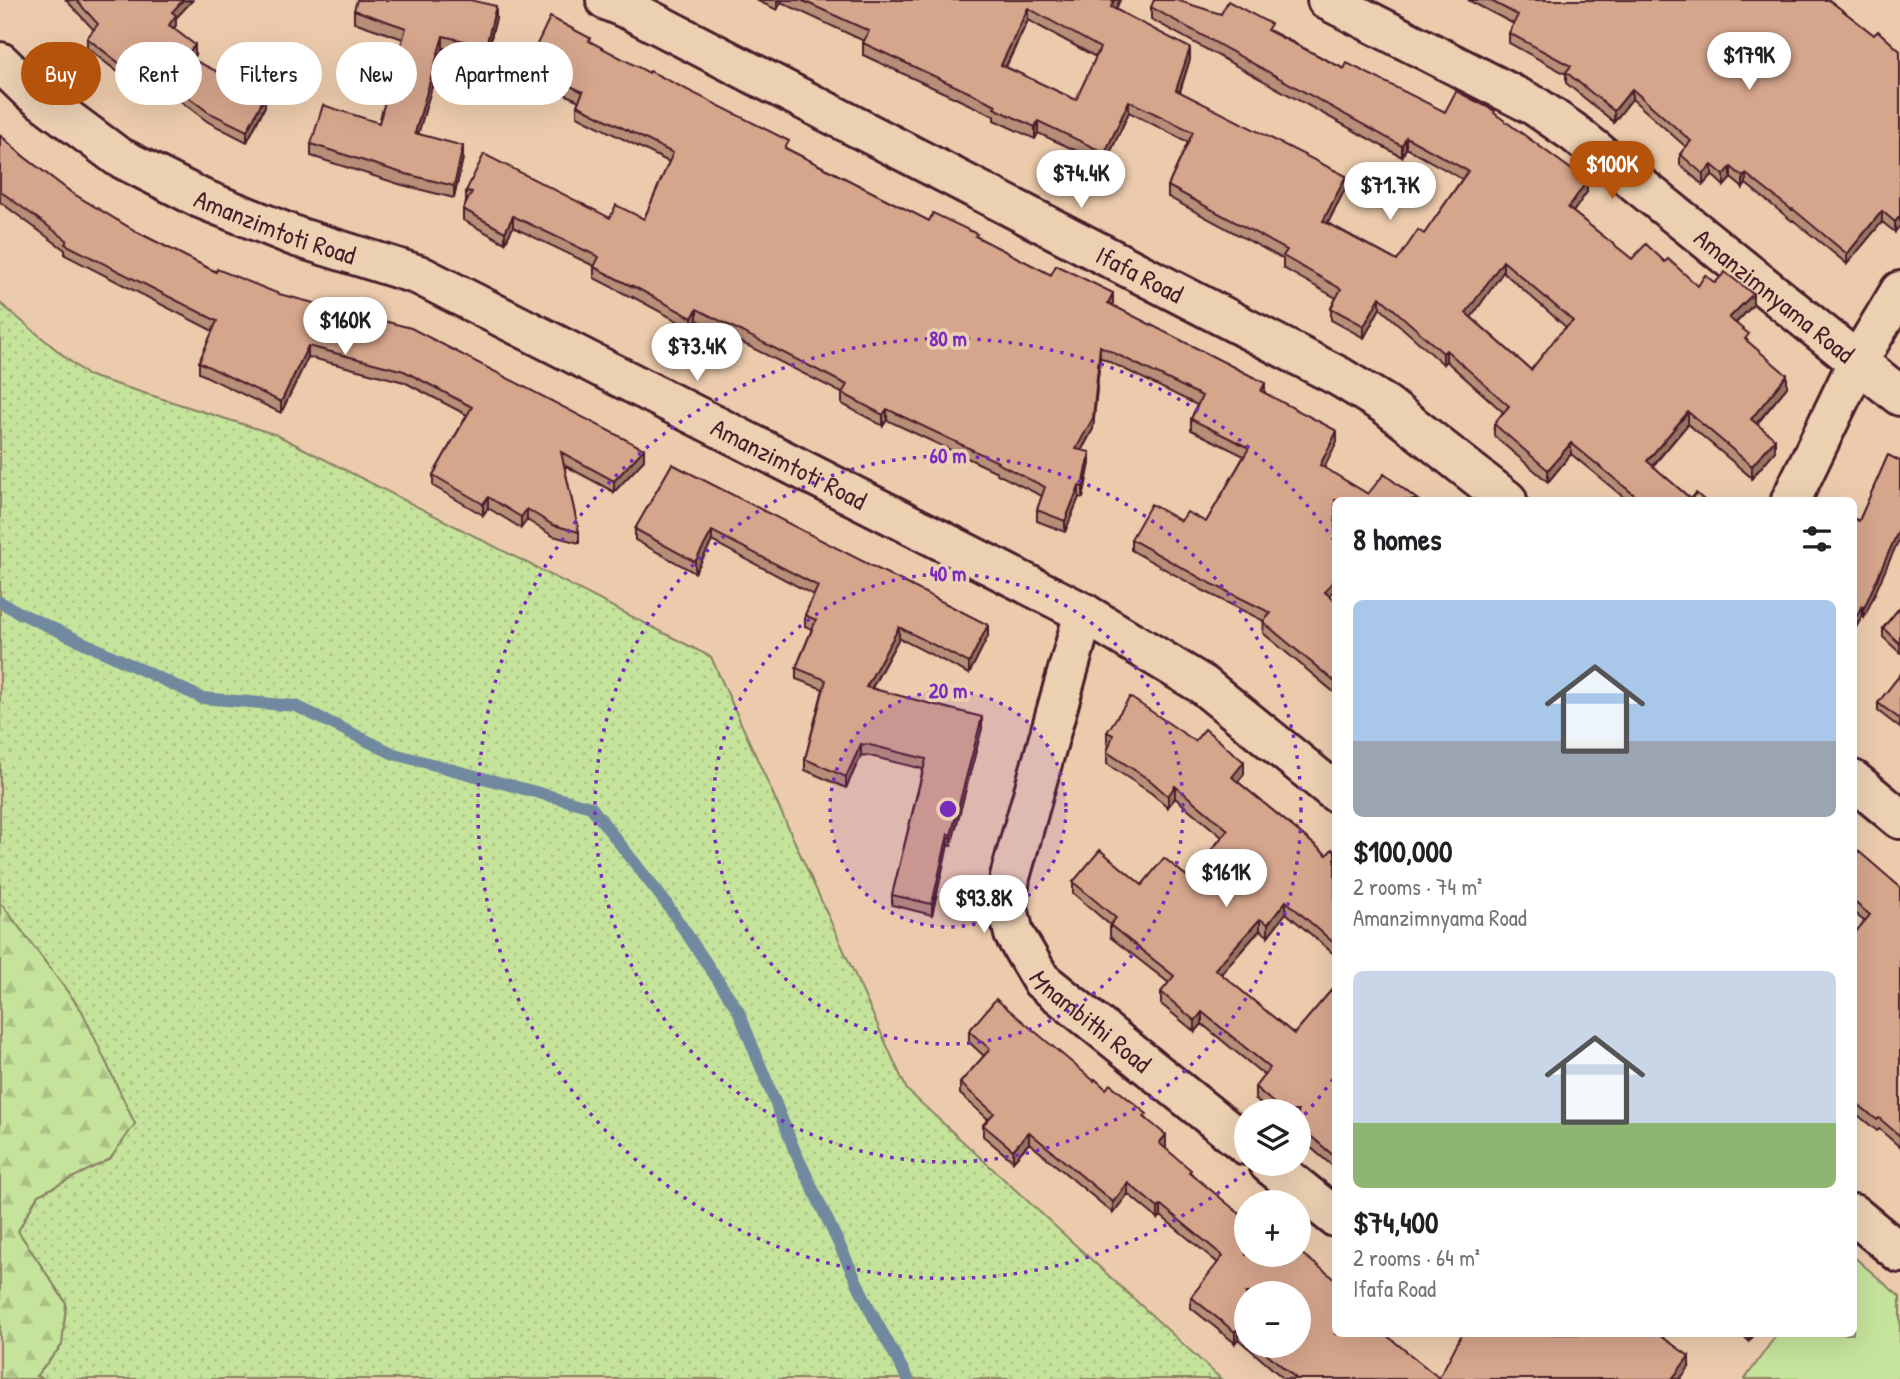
<!DOCTYPE html>
<html lang="en">
<head>
<meta charset="utf-8">
<style>
  :root { --surface:#fff; --page:#f2f2f2; --text:#202124; --muted:#757577; --accent:#b45309 }
  body { margin:0; font-family:"Patrick Hand",sans-serif; background:var(--page); color:var(--text); height:100vh; display:flex; flex-direction:column; font-size:26px; white-space:nowrap }
  * { box-sizing:border-box; margin:0 }
  p { font-size:23px; color:var(--muted) }
  .icon { flex:none; width:38px; height:38px; fill:none; stroke:currentColor; stroke-width:2; stroke-linecap:round; stroke-linejoin:round }
  .map { position:relative; flex:1; overflow:hidden }
  .details { position:absolute; left:1332px; top:497px; width:525px; height:840px; display:flex; flex-direction:column; background:var(--surface); border-radius:10px; box-shadow:0 7px 28px #0002 }
  .details>* { flex:none }
  .guide { position:absolute; left:21px; top:42px; width:665px; height:63px; display:flex; gap:14px }
  .tools { position:absolute; left:1234px; top:1099px; display:grid; gap:14px }
  .tools a { display:grid; place-items:center; width:77px; height:77px; border-radius:50%; background:var(--surface); box-shadow:0 7px 28px #0002; font-size:35px }
  .price { position:absolute; translate:-50% -60px; padding:0 16px; border-radius:24px; background:#fff; color:#222; font-size:23px; line-height:46px; filter:drop-shadow(0 2px 4px #0008) }
  .price::after { content:''; position:absolute; left:50%; top:42px; width:21px; height:16px; margin-left:-10px; background:inherit; clip-path:polygon(0 0,100% 0,50% 100%) }
  .price.selected { background:var(--accent); color:#fff }
  ul { padding:0; list-style:none }
  li { display:grid; align-content:center; gap:14px; height:371px; padding:0 21px }
  li span { display:grid; place-items:center; height:217px; border-radius:10px; color:#555 }
  li>.icon { margin-inline-start:auto }
  span .icon { width:126px; height:126px; fill:#fffc; stroke-width:1 }
  li b { font-size:30px }
  h2 { display:flex; justify-content:space-between; align-items:center; height:84px; padding:0 21px; font-size:30px }
  .pill { padding:0 24px; border-radius:32px; background:var(--surface); box-shadow:0 7px 28px #0002; font-size:24px; line-height:63px }
  .pill.selected { background:var(--accent); color:#fff }
  .map>svg:first-child { display:block }
  .grass { fill:url(#grass-dots); stroke:#888163; stroke-width:2 }
  .forest { fill:url(#forest-firs); stroke:#888163; stroke-width:2 }
  .garden { fill:#c5e39b; stroke:#888163; stroke-width:2 }
  .lines { fill:none; stroke-linecap:round; stroke-linejoin:round }
  .stream { stroke:#71899f; stroke-width:12 }
  .minor-casing { stroke:#4a1f2b; stroke-width:44 }
  .minor { stroke:#ebd0b2; stroke-width:38 }
  .wall { fill:#b78e78; stroke:#4a1f2b; stroke-width:2; fill-rule:evenodd }
  .shaded-wall { fill:#957462; stroke:#4a1f2b; stroke-width:2 }
  .building { fill:#d5a58c; stroke:#4a1f2b; stroke-width:2; fill-rule:evenodd }
  .ring { fill:none; stroke:#7b2cbf; stroke-width:3.5; stroke-dasharray:3.5 7 }
  .labels { text-anchor:middle; dominant-baseline:central; stroke-width:7; stroke-linejoin:round; paint-order:stroke }
  .street-label { font-size:26px; fill:#4a1f2b; stroke:#ebd0b2 }
  .centre { fill:#7b2cbf; stroke:#ebd0b2; stroke-width:3.5 }
  .ring-label { font-size:21px; text-anchor:middle; font-weight:bold; fill:#7b2cbf; stroke:#ebd0b2; stroke-width:7; stroke-linejoin:round; paint-order:stroke }
</style>
</head>
<body>
<div class="map">
<svg width="1900" height="1379" viewBox="0 0 1900 1379">
  <defs>
    <pattern id="grass-dots" width="8" height="8" patternUnits="userSpaceOnUse" patternTransform="scale(1.75)"><rect width="8" height="8" fill="#c5e39b"/><path d="M2 2h.1M6 6h.1" fill="none" stroke="#abc286" stroke-width="1.8" stroke-linecap="round"/></pattern>
    <pattern id="forest-firs" width="22" height="20" patternUnits="userSpaceOnUse" patternTransform="scale(1.75)"><rect width="22" height="20" fill="#c5e39b"/><path d="M5 1l3.5 6h-7zM16 11l3.5 6h-7z" fill="#abc286"/></pattern>
  </defs>
  <rect width="100%" height="100%" fill="#eccbac"/>
  <filter id="ink" filterUnits="userSpaceOnUse"><feTurbulence type="fractalNoise" baseFrequency=".0143" numOctaves="2"/><feDisplacementMap in="SourceGraphic" scale="14" xChannelSelector="R" yChannelSelector="G"/><feConvolveMatrix kernelMatrix="1 2 1 2 8 2 1 2 1" color-interpolation-filters="sRGB"/></filter>
  <g filter="url(#ink)">
    <!-- grass -->
    <path class="grass" d="M0,303L87,375L277,435L711,657L907,1090L1221,1379H45L35,1376L62,1345L66,1303L18,1231L38,1195L109,1159L82,1011L3,906L0,904Z"/>
    <!-- forest -->
    <path class="forest" d="M0,904L3,906L82,1011L135,1124L110,1159L38,1195L18,1231L66,1303L62,1345L36,1376L45,1379H0Z"/>
    <!-- garden -->
    <path class="garden" d="M1853,1256L1900,1297V1379H1745L1777,1334H1853Z"/>
    <g class="lines">
      <!-- stream -->
      <path class="stream" d="M0,602L20,613L202,698L296,706L394,754L591,807L666,903L738,1010L794,1149L872,1314L908,1379"/>
      <!-- minor casing -->
      <g class="minor-casing">
        <g id="minor">
          <path id="s1" d="M606,0L632,11L1340,377L1386,405L1507,500"/>
          <path id="s2" d="M1327,0L1535,106L1573,132L1900,396"/>
          <path id="s3" d="M0,62L30,91L117,156L200,198L297,237L419,275L1084,613L1203,685L1335,792"/>
          <path d="M1791,500L1858,361L1900,291"/>
          <path id="s4" d="M1084,613L1010,877L1007,903L1014,934L1041,980L1246,1145"/>
          <path d="M1853,780L1900,819"/>
          <path d="M1269,1164L1335,1217"/>
          <path d="M1853,1214L1900,1253"/>
        </g>
      </g>
      <!-- minor -->
      <use href="#minor" class="minor"/>
    </g>
    <!-- wall -->
    <path class="wall" d="M66,0H192L176,18V25L174,29L195,55L192,59L265,106L247,142L208,122L141,71L132,83L87,48V38L94,30Z
      M756,0H1120L1116,9L1190,59L1180,92L1346,187L1328,223L1397,261L1424,234L1462,179L1406,148L1402,157L1151,19V7L1271,31L1344,69L1445,112L1495,114L1587,192L1573,212L1632,259L1665,262L1698,286L1715,283L1753,305L1736,323L1749,343L1787,387L1757,424L1775,451L1752,478L1688,424L1653,466L1691,499L1704,500H1627L1571,454L1548,482L1494,436V424L1503,412L1446,361L1443,364L1380,308L1364,338L1331,320V308L1336,298L1283,268V259L1168,197V186L1188,142L1129,112L1105,164L1038,133L1035,139L994,120V116L863,55V43L864,41L781,2L777,10ZM1028,20L1096,57L1076,100L1006,67ZM1503,272L1566,327L1531,370L1471,317Z
      M1468,0H1829L1874,35L1900,51L1895,232L1882,222L1847,264L1793,220L1792,221L1746,184L1743,188L1731,178L1724,186L1712,175L1703,185L1680,165V154L1686,147L1632,99L1614,122L1566,83V74L1509,43V33L1514,24Z
      M354,10L496,18L486,58L443,48L418,134L463,158L454,198L402,185L311,156V144L379,123L403,39L354,22Z
      M590,42L789,150L929,221L977,237L1051,275L1113,304L1112,305L1265,393L1337,442L1324,468L1368,494L1418,500H1335L1330,596L1335,601V693L1263,633L1264,621L1204,591L1131,550V539L1181,521L1206,522L1244,456L1191,430V419L1197,405L1100,357L1093,429L1082,450L1090,463L1083,498L1079,497L1065,532L1037,521V510L1042,496L997,474V472L887,420L883,426L842,404V393L697,320L692,329L633,297V298L594,278V266L513,227L505,243L463,220V209L466,202V191L610,218L644,219L669,162L577,116V105L579,101L527,76V65Z
      M0,135L23,156L72,193L137,232L216,272L644,460L614,492L564,465L579,532V543L553,536L527,520L521,528L488,508L483,515L433,486V475L467,415L404,382L308,357L281,413L199,373V362L213,331L65,255V250L0,202Z
      M1888,455L1864,618L1862,616L1853,633V518L1859,521Z
      M672,464L988,636L969,674L899,638L872,688L982,728L951,846L948,845L932,915L892,905V895L923,769L866,755L865,756L861,755L846,788L805,770V759L823,689L796,679V668L812,629L805,626V615L814,595L712,541L695,573L635,540V529Z
      M1900,607V653L1883,637V628Z
      M1900,675V728L1878,711V703Z
      M1107,732L1195,741L1244,774L1238,782L1327,855L1335,852V955L1286,913L1268,936L1260,930L1221,974L1294,1034L1335,986V1168L1298,1137V1111H1269L1255,1099V1087L1264,1075L1202,1024L1195,1032L1161,1004V992L1169,983L1110,937V925L1073,893V882L1142,885L1189,878L1222,837L1175,798L1168,807L1151,793L1107,764V752L1109,745L1107,743Z
      M1853,852L1900,887V1147L1879,1129L1877,1131L1853,1111V935L1865,922L1853,912Z
      M969,1031L1094,1081L1106,1089L1147,1119L1166,1147L1165,1148L1191,1173L1335,1334L1439,1378L1689,1367L1680,1379H1284L1238,1339L1235,1343L1191,1308V1297L1218,1263L1161,1216L1158,1219L1128,1194L1113,1213L1029,1143L1013,1161L983,1136V1125L988,1119L960,1094V1083L984,1056L969,1042ZM1246,1293L1298,1346H1246Z
      M1741,1334H1755L1749,1341Z"/>
    <!-- shaded-wall -->
    <path class="shaded-wall" d="M183,0L192,1L176,18V25L169,35V25L172,12Z
      M777,0H781V2L777,10Z
      M1114,0H1120L1111,18V7Z
      M496,6V18L486,58V46Z
      M1028,8V20L1001,76V65Z
      M443,36V48L415,145V133Z
      M195,45V55L186,66V56Z
      M1190,48V59L1176,102V90Z
      M141,61V71L132,83V73Z
      M1632,89V99L1614,122V111Z
      M265,96V106L247,142V131Z
      M1129,101V112L1105,164V153Z
      M1038,121V133L1035,139V127Z
      M1406,137V148L1402,157V146Z
      M463,146V158L454,198V186Z
      M1712,165V175L1703,185V174Z
      M1731,167V178L1724,186V175Z
      M1746,174V184L1743,188V177Z
      M1346,176V187L1323,232V221Z
      M1587,181V192L1568,219V208Z
      M1882,211V222L1847,264V254Z
      M513,216V227L505,243V232Z
      M1900,216V226L1895,232V222Z
      M1503,261V272L1466,325V313Z
      M1113,293V304L1108,314V303Z
      M1753,294V305L1729,330V318Z
      M1380,297V308L1364,338V326Z
      M697,309V320L692,329V318Z
      M308,346V357L281,413V402Z
      M1100,346V357L1093,429L1076,460V449Z
      M1446,350V361L1443,364V353Z
      M1787,375V387L1751,430V419Z
      M1265,383V394L1261,391Z
      M887,409V420L883,426V415Z
      M1688,412V424L1647,472V461Z
      M1337,431V442L1320,476V465Z
      M1775,439V451L1752,478V466Z
      M1571,443V454L1548,482V470Z
      M644,449V460L614,492V481Z
      M1090,452V463L1083,498V487Z
      M1079,486V497L1065,532V521Z
      M488,497V508L483,515V504Z
      M527,509V520L521,528V517Z
      M1900,527V537L1864,618V608Z
      M712,531V541L695,573V562Z
      M1335,578V588L1325,603V592Z
      M1862,606V616L1853,633V623Z
      M988,625V636L969,674V663Z
      M899,627V638L866,698V687Z
      M982,717V728L951,846V835Z
      M861,744V755L846,788V777Z
      M1244,762V774L1232,789V777Z
      M1175,786V798L1168,807V796Z
      M948,834V845L932,915V904Z
      M1286,901V913L1268,936V924Z
      M1260,919V930L1215,980V969Z
      M1202,1012V1024L1195,1032V1021Z
      M1029,1132V1143L1013,1161V1150Z
      M1166,1135V1147L1159,1154V1143Z
      M1128,1183V1194L1113,1213V1202Z
      M1161,1205V1216L1158,1219V1208Z
      M1238,1328V1339L1235,1343V1332Z
      M1749,1334H1755L1749,1341Z
      M1689,1356V1367L1680,1379H1672Z"/>
    <!-- building -->
    <path class="building" d="M76,0H183L172,12L176,15L169,25L195,45L186,56L265,96L247,131L208,112L141,61L132,73L87,38L98,24Z
      M357,0H470L496,6L486,46L443,36L415,133L463,146L454,186L402,173L311,144L323,105L379,123L406,28L354,10Z
      M801,0H1114L1111,7L1190,48L1176,90L1346,176L1323,221L1397,261L1418,230L1424,234L1468,171L1406,137L1402,146L1151,7L1154,0H1176L1221,14L1228,1L1271,24L1267,30L1344,69L1347,63L1445,112L1456,91L1495,111L1494,113L1587,181L1568,208L1632,259L1646,244L1665,262L1668,259L1698,286L1705,275L1715,283L1725,272L1753,294L1729,318L1749,334L1745,339L1787,375L1751,419L1775,439L1752,466L1688,412L1647,461L1691,499L1696,493L1704,500H1635L1638,498L1571,443L1548,470L1494,424L1509,406L1446,350L1443,353L1380,297L1364,326L1331,308L1341,289L1283,256L1287,250L1168,186L1193,132L1129,101L1105,153L1038,121L1035,127L994,108L996,105L863,43L869,31ZM1028,8L1100,48L1076,100L1001,65ZM1503,261L1573,321L1558,335L1531,370L1466,313Z
      M1489,0H1829L1874,35L1878,31L1900,51V216L1895,222L1882,211L1847,254L1793,209L1792,210L1746,174L1743,177L1731,167L1724,175L1712,165L1703,174L1680,154L1691,141L1632,89L1614,111L1566,72L1571,66L1509,33L1518,15Z
      M550,17L590,38L589,41L649,73L650,71L789,141L785,148L929,221L933,213L977,234L975,236L1051,275L1056,265L1113,293L1108,303L1265,383L1261,391L1337,431L1320,465L1368,494L1384,474L1418,500H1335V578L1325,592L1335,601V682L1263,622L1271,613L1204,580L1131,539L1151,504L1181,521L1187,512L1206,522L1249,448L1191,419L1202,396L1100,346L1093,418L1076,449L1090,452L1083,487L1079,486L1065,521L1037,510L1045,487L997,463L998,462L887,409L883,415L842,393L847,385L697,309L692,318L633,286V287L594,267L599,257L513,216L505,232L463,209L472,192L466,191L484,154L610,218L616,205L644,219L673,153L577,105L583,92L527,65Z
      M0,135L23,156L72,193L137,232L216,272L217,269L279,294L411,328L644,449L614,481L561,452L579,532L553,525L527,509L521,517L488,497L483,504L433,475L472,407L404,371L308,346L281,402L199,362L217,321L65,244L67,240L0,191Z
      M1888,455L1900,461V527L1864,608L1862,606L1853,623V518L1859,521Z
      M672,464L988,625L969,663L899,627L866,687L982,717L951,835L948,834L932,904L892,895L926,759L866,744L865,745L861,744L846,777L805,759L826,680L796,668L816,620L805,615L818,586L712,531L695,562L635,529Z
      M1900,607V644L1883,628Z
      M1900,675V719L1878,703Z
      M1130,697L1195,741L1205,729L1244,762L1232,777L1327,855L1332,849L1335,852V944L1286,901L1268,924L1260,919L1215,969L1294,1034L1335,986V1157L1298,1125V1111H1283L1255,1087L1270,1068L1202,1012L1195,1021L1161,992L1174,976L1110,925L1116,918L1073,882L1100,850L1142,885L1164,858L1189,878L1228,830L1175,786L1168,796L1151,781L1107,752L1113,735L1107,732Z
      M1856,849L1900,887V1136L1879,1118L1877,1120L1853,1100V935L1870,915L1853,901V852Z
      M996,999L1094,1081L1095,1079L1106,1089L1110,1084L1147,1114L1144,1117L1166,1135L1159,1143L1191,1170L1189,1172L1246,1219V1255H1298V1251L1335,1279V1334H1385L1439,1378L1462,1334H1658L1689,1356L1672,1379H1619L1617,1378V1379H1297L1258,1346H1298V1293H1246V1335L1238,1328L1235,1332L1191,1297L1223,1256L1161,1205L1158,1208L1128,1183L1113,1202L1029,1132L1013,1150L983,1125L994,1113L960,1083L990,1049L969,1031Z"/>
  </g>
  <!-- distance rings -->
  <circle cx="948" cy="809" r="118" fill="#7b2cbf" fill-opacity=".12"/>
  <g class="ring">
    <circle cx="948" cy="809" r="118"/>
    <circle cx="948" cy="809" r="235"/>
    <circle cx="948" cy="809" r="353"/>
    <path d="M1333 1079A470 470 0 0 1 1300 1120M1253 1166A470 470 0 1 1 1333 539"/>
  </g>
  <g class="labels">
    <!-- street labels -->
    <g class="street-label">
      <text stroke="none"><textPath href="#s3" startOffset="324">Amanzimtoti Road</textPath></text>
      <text stroke="none"><textPath href="#s1" startOffset="600">Ifafa Road</textPath></text>
      <text stroke="none"><textPath href="#s2" startOffset="539">Amanzimnyama Road</textPath></text>
      <text stroke="none"><textPath href="#s3" startOffset="891">Amanzimtoti Road</textPath></text>
      <text stroke="none"><textPath href="#s4" startOffset="450">Mnambithi Road</textPath></text>
    </g>
  </g>
  <circle cx="948" cy="809" r="10" class="centre"/>
  <g class="ring-label">
    <text x="948" y="346">80 m</text>
    <text x="948" y="463">60 m</text>
    <text x="948" y="581">40 m</text>
    <text x="948" y="698">20 m</text>
  </g>
</svg>
<div class="tools">
<a><svg class="icon" aria-label="layers" viewBox="0 0 24 24"><path d="M12 4l9 5-9 5-9-5zM3 14l9 5 9-5"/></svg></a>
<a>+</a>
<a>−</a>
</div>
<b class="price" style="left:1749px;top:92px">$179K</b>
<b class="price selected" style="left:1612px;top:201px">$100K</b>
<b class="price" style="left:1081px;top:210px">$74.4K</b>
<b class="price" style="left:1390px;top:222px">$71.7K</b>
<b class="price" style="left:345px;top:357px">$160K</b>
<b class="price" style="left:697px;top:383px">$73.4K</b>
<b class="price" style="left:1226px;top:909px">$161K</b>
<b class="price" style="left:984px;top:935px">$93.8K</b>
<div class="guide">
<a class="pill selected">Buy</a>
<a class="pill">Rent</a>
<a class="pill">Filters</a>
<a class="pill">New</a>
<a class="pill">Apartment</a>
</div>
<section class="details">
<h2>8 homes<svg class="icon" aria-label="filters" viewBox="0 0 24 24"><path d="M4 7h16M4 17h16"/><circle cx="9" cy="7" r="2"/><circle cx="15" cy="17" r="2"/></svg></h2>
<ul>
<li><span style="background:linear-gradient(#a9c7e8 65%,#9aa5b1 0)"><svg class="icon" aria-label="home" viewBox="0 0 24 24"><path d="M3 11l9-7 9 7M6 9v11h12V9"/></svg></span><div><b>$100,000</b><p>2 rooms · 74 m²</p><p>Amanzimnyama Road</p></div></li>
<li><span style="background:linear-gradient(#c9d6e8 70%,#8fb573 0)"><svg class="icon" aria-label="home" viewBox="0 0 24 24"><path d="M3 11l9-7 9 7M6 9v11h12V9"/></svg></span><div><b>$74,400</b><p>2 rooms · 64 m²</p><p>Ifafa Road</p></div></li>
</ul>
</section>
</div>
</body>
</html>
